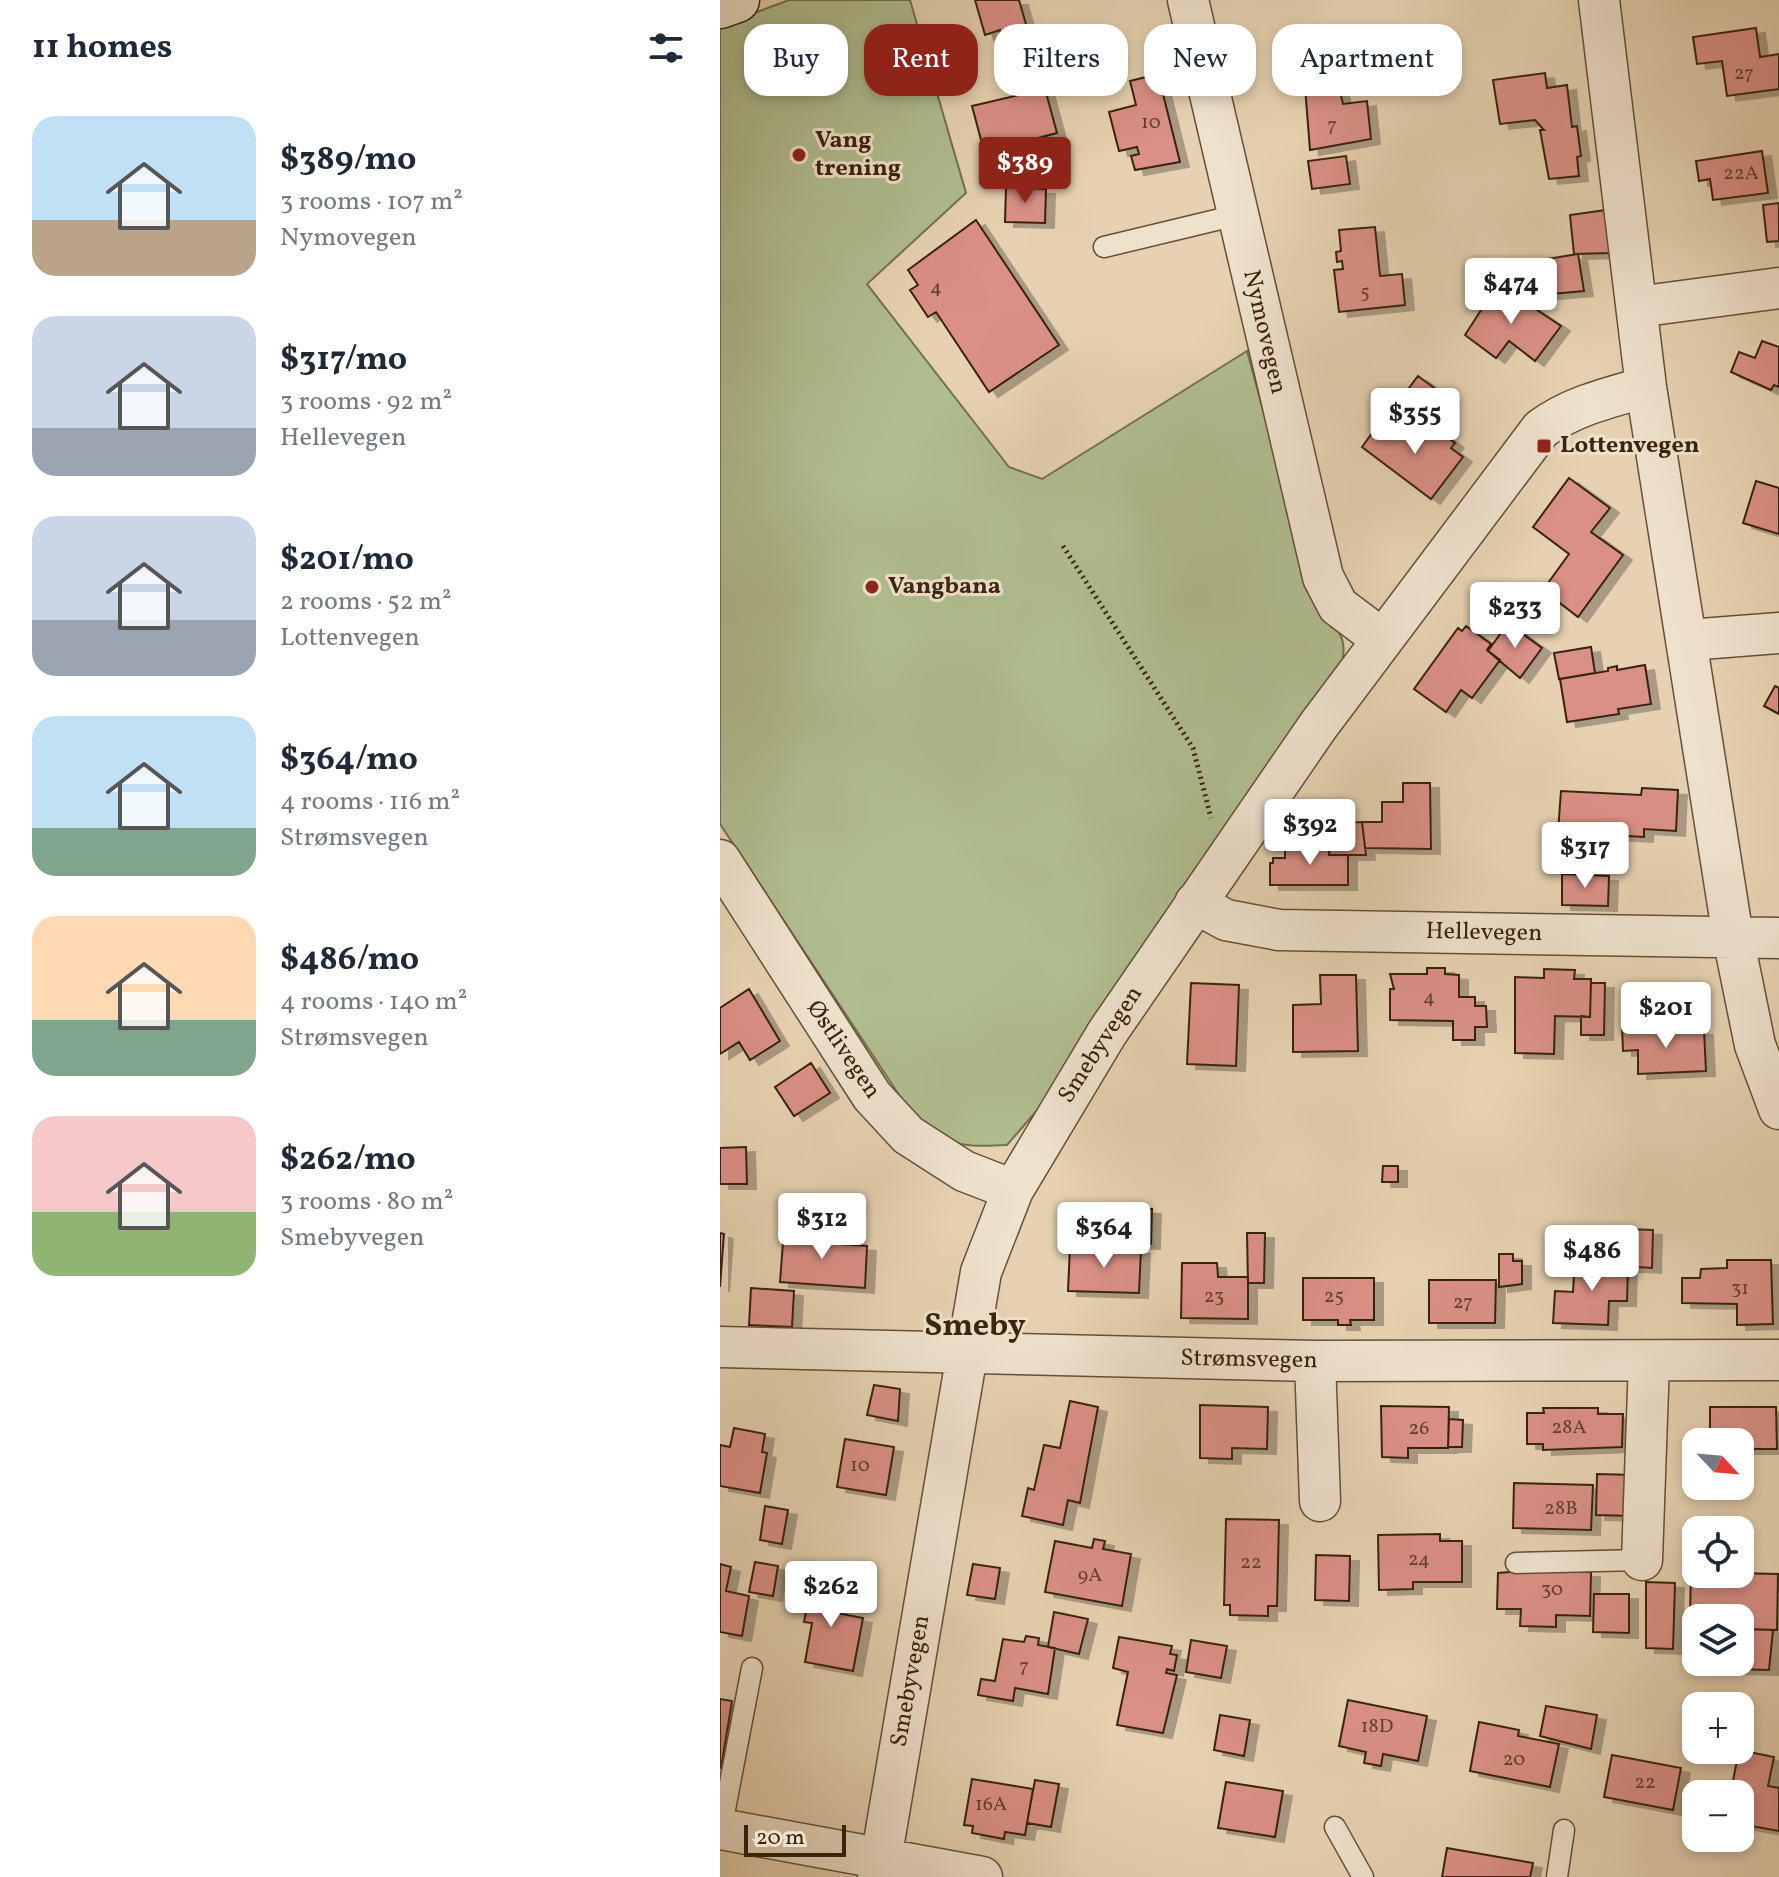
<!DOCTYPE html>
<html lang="en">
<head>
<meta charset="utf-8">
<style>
  :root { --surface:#fff; --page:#f2f2f3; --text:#1f2937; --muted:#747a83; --accent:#8f2418 }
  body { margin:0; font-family:Vollkorn,serif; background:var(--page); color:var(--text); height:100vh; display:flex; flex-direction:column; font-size:30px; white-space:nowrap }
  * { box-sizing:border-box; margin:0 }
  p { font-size:26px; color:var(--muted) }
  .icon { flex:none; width:44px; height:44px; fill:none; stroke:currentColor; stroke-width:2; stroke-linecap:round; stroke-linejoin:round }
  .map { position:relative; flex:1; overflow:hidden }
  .drawer { display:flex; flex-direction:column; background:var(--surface); width:720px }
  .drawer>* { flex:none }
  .top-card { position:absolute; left:24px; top:24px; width:760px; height:72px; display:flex; gap:16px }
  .needle { width:52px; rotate:116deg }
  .tools { position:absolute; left:962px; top:1428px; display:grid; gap:16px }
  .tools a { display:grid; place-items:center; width:72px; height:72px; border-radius:16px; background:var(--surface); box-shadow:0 4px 12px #0003; font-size:40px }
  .scale { position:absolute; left:24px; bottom:20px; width:102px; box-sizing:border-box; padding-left:8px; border:4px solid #39240c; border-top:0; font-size:22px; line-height:28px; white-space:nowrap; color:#39240c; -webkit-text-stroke:6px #efe2cd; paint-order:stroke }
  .price { position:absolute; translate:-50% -68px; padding:0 18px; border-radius:8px; background:#fff; color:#222; font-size:26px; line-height:52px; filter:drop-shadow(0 2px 4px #0008) }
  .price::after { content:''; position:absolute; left:50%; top:48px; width:24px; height:18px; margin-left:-12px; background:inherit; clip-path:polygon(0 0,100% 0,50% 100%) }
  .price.active { background:var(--accent); color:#fff }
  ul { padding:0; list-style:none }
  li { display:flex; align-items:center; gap:24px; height:200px; padding:0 32px }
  li span { display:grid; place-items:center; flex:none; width:224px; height:160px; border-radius:24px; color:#555 }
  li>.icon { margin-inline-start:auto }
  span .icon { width:96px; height:96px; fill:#fffc; stroke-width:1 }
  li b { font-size:34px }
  h2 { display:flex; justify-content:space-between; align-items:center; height:96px; padding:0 32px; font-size:34px }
  .tag { padding:0 28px; border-radius:24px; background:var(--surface); box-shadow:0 4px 12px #0003; font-size:28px; line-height:72px }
  .tag.active { background:var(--accent); color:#fff }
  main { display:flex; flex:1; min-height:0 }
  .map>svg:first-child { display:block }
  .green { fill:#b0bd90; stroke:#74704e; stroke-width:2 }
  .building { fill:#db9087; stroke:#39240c; stroke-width:2; filter:url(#shadow) }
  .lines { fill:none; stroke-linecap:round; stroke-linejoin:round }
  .service-casing { stroke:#645036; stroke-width:23 }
  .minor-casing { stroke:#645036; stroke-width:43 }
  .secondary-casing { stroke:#39240c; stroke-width:47 }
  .path { stroke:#39240c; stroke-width:5; stroke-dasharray:2 4; stroke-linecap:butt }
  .service { stroke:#efe2cd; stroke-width:20 }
  .minor { stroke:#efe2cd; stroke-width:40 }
  .secondary { stroke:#efe2cd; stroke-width:44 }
  .poi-dot { fill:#8f2418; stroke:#efe2cd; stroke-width:3 }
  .labels { text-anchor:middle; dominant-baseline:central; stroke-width:6; stroke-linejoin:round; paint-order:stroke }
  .number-label { font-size:20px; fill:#623f2b }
  .poi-label { font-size:24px; font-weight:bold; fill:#39240c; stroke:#efe2cd; text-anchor:start }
  .street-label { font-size:24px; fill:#39240c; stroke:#efe2cd }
  .district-label { font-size:32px; font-weight:bold; fill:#39240c; stroke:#efe2cd }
</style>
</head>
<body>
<main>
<section class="drawer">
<h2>11 homes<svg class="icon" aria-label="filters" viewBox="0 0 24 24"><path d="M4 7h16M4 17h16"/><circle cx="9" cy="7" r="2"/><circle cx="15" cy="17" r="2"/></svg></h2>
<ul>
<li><span style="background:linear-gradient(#bfe0f5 65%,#b9a48a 0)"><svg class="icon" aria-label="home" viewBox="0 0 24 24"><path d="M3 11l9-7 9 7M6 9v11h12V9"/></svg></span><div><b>$389/mo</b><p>3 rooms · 107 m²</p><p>Nymovegen</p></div></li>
<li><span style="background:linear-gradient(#c9d6e8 70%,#9aa5b1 0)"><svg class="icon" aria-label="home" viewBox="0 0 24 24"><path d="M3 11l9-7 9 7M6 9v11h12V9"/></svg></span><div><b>$317/mo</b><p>3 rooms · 92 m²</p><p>Hellevegen</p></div></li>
<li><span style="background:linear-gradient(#c9d6e8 65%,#9aa5b1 0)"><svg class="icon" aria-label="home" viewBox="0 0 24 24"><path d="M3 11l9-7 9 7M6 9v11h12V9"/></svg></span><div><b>$201/mo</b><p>2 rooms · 52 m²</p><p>Lottenvegen</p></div></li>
<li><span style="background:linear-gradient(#bfe0f5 70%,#7fa58c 0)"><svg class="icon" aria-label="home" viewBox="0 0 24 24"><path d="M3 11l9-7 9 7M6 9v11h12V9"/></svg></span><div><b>$364/mo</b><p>4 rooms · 116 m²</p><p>Strømsvegen</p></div></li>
<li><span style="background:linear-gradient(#ffd9b3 65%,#7fa58c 0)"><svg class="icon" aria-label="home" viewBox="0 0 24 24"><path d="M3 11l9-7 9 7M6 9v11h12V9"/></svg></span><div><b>$486/mo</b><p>4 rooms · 140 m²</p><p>Strømsvegen</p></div></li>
<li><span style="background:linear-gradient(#f6c9c9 60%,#8fb573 0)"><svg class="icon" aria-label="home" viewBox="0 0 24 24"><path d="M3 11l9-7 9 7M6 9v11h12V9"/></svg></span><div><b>$262/mo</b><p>3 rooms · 80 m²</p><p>Smebyvegen</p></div></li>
</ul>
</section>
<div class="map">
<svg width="1059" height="1877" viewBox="0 0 1059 1877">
  <defs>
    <filter id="shadow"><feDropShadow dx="9" dy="5" stdDeviation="0" flood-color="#0004"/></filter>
  </defs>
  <rect width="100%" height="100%" fill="#e6d2b2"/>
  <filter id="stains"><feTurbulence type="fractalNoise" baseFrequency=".0025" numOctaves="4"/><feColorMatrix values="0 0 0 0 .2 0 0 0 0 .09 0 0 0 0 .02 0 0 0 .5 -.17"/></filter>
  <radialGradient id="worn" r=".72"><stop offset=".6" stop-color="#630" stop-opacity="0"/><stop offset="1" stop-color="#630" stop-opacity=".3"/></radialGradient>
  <!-- green -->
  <path class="green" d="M69,0H190L246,193L147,284L289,467L322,479L527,351L597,608C619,630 631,639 619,672L340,1084L287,1145C236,1148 218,1145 185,1104L0,824V26Z"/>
  <!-- building -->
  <path class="building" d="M255,0H299L312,45L286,53L280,30L265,35Z
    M1036,28L1040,57L1059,54V89L1007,96L1002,61L977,64L973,37Z
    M825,73L827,88L847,85L852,127L857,126L861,156L857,157L859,176L829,179L820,130H824L815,120L780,124L773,80Z
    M438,74L460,162L415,170L411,156L419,154L417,147L399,151L389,112L416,105L410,81Z
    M618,83L623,104L647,101L651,139L590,150L585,87Z
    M325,89L337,133L314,139L316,147L292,154L290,144L264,151L252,106Z
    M1042,151L1048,193L993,200L990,179L979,181L976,161Z
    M626,156L630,184L592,189L588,161Z
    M286,187L326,189L325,223L285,222Z
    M1059,203V241L1047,242L1043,205Z
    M886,210L891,253L854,254L850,215Z
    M256,220L339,345L269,392L216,312L208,317L190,290L198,285L188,270Z
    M655,227L660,276L682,274L685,305L619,312L614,270L623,269L622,261L617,262L616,252L621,251L619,230Z
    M858,254L864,291L820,295L815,261Z
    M778,284L841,326L815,361L789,341L776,358L745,335Z
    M1042,341L1059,347V387L1054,385L1051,390L1011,372L1019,352L1035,358Z
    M698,376L725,396L703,424L677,404Z
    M663,418L698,445L712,426L735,443L731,448L743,457L711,499L642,447Z
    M849,478L890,508L871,532L903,555L858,617L823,590L849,554L813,527Z
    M1036,481L1059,488V534L1023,523Z
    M788,623L822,648L800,678L768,651Z
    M746,626L771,644L767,650L780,660L752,698L741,690L726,712L694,689L738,628L742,631Z
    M871,647L875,673L839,679L834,653Z
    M925,665L931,704L898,709L899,714L847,722L840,679L888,671V668L897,666V670Z
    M1055,686L1059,688V714L1044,706Z
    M683,783H710L711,849L645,848L642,822H662V802H683Z
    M922,788L958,790L956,831L924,829V837L838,832L841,791L921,795Z
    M642,822L646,855H609L611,823Z
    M611,845L609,855H628V885H550V863H553V858H565V846Z
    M842,874L889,876L888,906L842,905Z
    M707,968H725V974L739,975V997H755V1006H766L767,1027H755V1040H733V1021L670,1020V989H674L670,974H707Z
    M824,969L855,970L854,979H871L870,1017L835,1016L834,1054L795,1053V977L824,978Z
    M600,975H636L638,1051L573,1052V1005L601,1004Z
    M471,983L519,985L516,1066L467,1064Z
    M871,983H885L884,1035H861V1016L870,1017Z
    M29,989L60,1041L30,1060L19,1042L0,1054V1008Z
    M919,1024V1032L984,1030L986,1071L918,1074V1050L903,1051L902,1025Z
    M91,1063L110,1093L74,1116L55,1087Z
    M26,1147L27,1184H0V1148Z
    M663,1166H678V1182H662Z
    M398,1208L432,1209L431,1244L397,1243Z
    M64,1229L95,1231V1242L147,1246L145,1288L60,1282Z
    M904,1229L933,1230L932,1268L902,1266Z
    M0,1233L4,1234L0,1287Z
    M527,1233H545L544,1283H528Z
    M350,1247L421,1249L419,1293L348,1291Z
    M779,1254H793V1261H802V1284L779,1287Z
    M855,1259L902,1261V1266L908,1267L907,1301H889L888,1325L833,1323L835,1291L853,1292Z
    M1007,1260H1051L1053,1324L1017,1325V1304L962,1303V1278H980L981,1269L1007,1268Z
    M462,1263H497L498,1277H528V1319L461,1318Z
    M583,1278H654V1320H630L631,1325H618V1320H583Z
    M709,1280H776L775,1323H709Z
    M31,1288L74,1291L72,1327L29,1325Z
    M154,1385L180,1389L178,1421L147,1415Z
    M350,1401L378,1407L360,1503L348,1500L343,1525L302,1516L308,1488L314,1490L324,1445L340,1448Z
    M480,1405L548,1407L547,1449L512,1448V1459L480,1458Z
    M661,1406L729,1407L728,1448H688V1458L662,1457Z
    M990,1407H1056L1057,1449H1020V1442H990Z
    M823,1408H878V1414H903L902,1447L823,1450V1444H807V1413H824Z
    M729,1419L743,1420L742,1447H728Z
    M14,1428L45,1434L42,1452L47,1453L40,1493L0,1486V1445L10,1447Z
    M125,1439L174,1447L166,1495L117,1487Z
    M877,1474L914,1475L913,1516L876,1515Z
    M794,1483L873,1485L871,1530L793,1528Z
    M45,1506L68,1510L62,1544L40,1540Z
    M506,1519L559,1520L557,1606H548V1616L510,1615V1605H504Z
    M720,1534V1541H742V1582H693V1589L659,1590L658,1535Z
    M374,1539L385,1541L383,1549L411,1554L402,1606L325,1592L335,1541L372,1548Z
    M596,1555L630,1556L629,1601L595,1600Z
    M35,1562L58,1566L53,1596L29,1592Z
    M0,1564L11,1567L6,1591L29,1596L22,1636L0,1632Z
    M253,1564L280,1568L275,1599L247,1595Z
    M801,1571L871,1572L870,1616L836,1615V1627L800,1626L801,1609H777L778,1573Z
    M971,1572L1058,1574L1057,1630L1024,1629V1617L970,1616Z
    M92,1580L122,1586L117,1613L143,1618L133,1671L85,1662L92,1623L84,1622Z
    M926,1582L955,1583L953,1649L926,1648Z
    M874,1594H909V1633L873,1632Z
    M334,1612L368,1619L359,1654L328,1647Z
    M1020,1625H1024V1629L1053,1630L1049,1670L1012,1669V1662H1020Z
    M306,1636L319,1638L318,1645L335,1648L328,1694L295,1688L293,1701L258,1695L261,1679L275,1681L283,1639L304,1642Z
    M399,1637L452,1646L450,1654L457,1655L454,1671L447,1669L446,1673L457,1675L443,1733L397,1725L408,1672L393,1668Z
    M471,1640L507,1646L501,1678L466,1672Z
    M0,1699L12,1701L1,1768H0Z
    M628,1700L707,1716L698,1761L663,1754L661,1766L644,1763L646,1752L619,1746Z
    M826,1706L877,1715L871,1749L820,1736Z
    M500,1715L530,1720L524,1756L494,1750Z
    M759,1722L799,1730L798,1736L839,1744L830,1787L750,1771Z
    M1019,1750L1054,1757L1048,1786L1059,1788V1831L1020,1824L1019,1788L1012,1786Z
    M892,1755L961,1768L953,1810L884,1797Z
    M252,1779L313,1789L305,1835L285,1832L284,1839L252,1833L253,1826L244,1825Z
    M315,1780L339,1784L331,1827L307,1823Z
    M506,1782L563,1791L555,1837L498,1828Z
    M727,1848L813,1863L810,1877H722Z"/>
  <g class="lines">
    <!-- service casing -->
    <g class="service-casing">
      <path id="service" d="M384,247L517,215
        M796,1563L922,1560
        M615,1827L643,1877
        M1,1830L32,1668
        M837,1877L844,1830"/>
    </g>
    <!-- minor casing -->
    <g class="minor-casing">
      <path id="minor" d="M468,0L603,577L618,606L662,639
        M879,0L926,387L1013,937L1035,1045L1059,1109
        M917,307L1059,288
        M968,640L1059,633
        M0,860L152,1096L188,1135L244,1171L293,1190
        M475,903L506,920L559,930L1059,938
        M0,1347L595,1361L1059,1360
        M595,1361L600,1501
        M922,1560L929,1361
        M0,1829L262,1877
        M158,1877L261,1272L293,1190L387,1033L598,726L821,429C852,406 888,398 926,387"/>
    </g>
    <!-- secondary casing -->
    <g class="secondary-casing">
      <path id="secondary" d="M0,6L17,0"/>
    </g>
    <!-- path -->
    <path class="path" d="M343,546L473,748L491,818"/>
    <!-- service -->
    <use href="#service" class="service"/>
    <!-- minor -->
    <use href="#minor" class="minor"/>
    <!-- secondary -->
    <use href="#secondary" class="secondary"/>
  </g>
  <!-- markers -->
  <g class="poi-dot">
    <circle cx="79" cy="155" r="8"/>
    <rect x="816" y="438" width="16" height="16" rx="4"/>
    <circle cx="152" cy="587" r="8"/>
  </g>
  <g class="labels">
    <!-- number labels -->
    <g class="number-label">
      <text x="1024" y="74">27</text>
      <text x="431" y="123">10</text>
      <text x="612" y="126">7</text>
      <text x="1021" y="174">22A</text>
      <text x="216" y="288">4</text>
      <text x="645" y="293">5</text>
      <text x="709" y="998">4</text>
      <text x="1020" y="1289">31</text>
      <text x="494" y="1297">23</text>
      <text x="614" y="1297">25</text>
      <text x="743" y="1303">27</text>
      <text x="849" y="1428">28A</text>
      <text x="699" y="1429">26</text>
      <text x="140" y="1466">10</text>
      <text x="841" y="1509">28B</text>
      <text x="699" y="1560">24</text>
      <text x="531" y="1563">22</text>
      <text x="370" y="1576">9A</text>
      <text x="832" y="1590">30</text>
      <text x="304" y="1667">7</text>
      <text x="657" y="1727">18D</text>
      <text x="794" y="1760">20</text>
      <text x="925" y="1783">22</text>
      <text x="271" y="1805">16A</text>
    </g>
    <!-- poi labels -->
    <g class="poi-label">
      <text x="95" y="141">Vang<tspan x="95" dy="28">trening</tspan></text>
      <text x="840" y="446">Lottenvegen</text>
      <text x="168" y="587">Vangbana</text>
    </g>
    <!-- street labels -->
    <g class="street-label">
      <text transform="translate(544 332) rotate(77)">Nymovegen</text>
      <text transform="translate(764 933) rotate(1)">Hellevegen</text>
      <text transform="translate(381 1045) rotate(-57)">Smebyvegen</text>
      <text transform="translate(123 1050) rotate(56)">Østlivegen</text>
      <text transform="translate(529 1360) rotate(1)">Strømsvegen</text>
      <text transform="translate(191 1681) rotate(-80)">Smebyvegen</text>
    </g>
    <!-- district labels -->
    <g class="district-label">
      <text x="255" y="1327">Smeby</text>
    </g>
  </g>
  <rect width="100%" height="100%" filter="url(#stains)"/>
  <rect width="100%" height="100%" fill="url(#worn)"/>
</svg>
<div class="tools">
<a><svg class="needle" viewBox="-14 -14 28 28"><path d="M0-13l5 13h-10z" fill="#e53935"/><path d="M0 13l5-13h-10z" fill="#747a83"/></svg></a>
<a><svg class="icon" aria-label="locate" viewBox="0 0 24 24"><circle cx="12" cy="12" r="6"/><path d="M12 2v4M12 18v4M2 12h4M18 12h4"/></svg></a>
<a><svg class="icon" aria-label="layers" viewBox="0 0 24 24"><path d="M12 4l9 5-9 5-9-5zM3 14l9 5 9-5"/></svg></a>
<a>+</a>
<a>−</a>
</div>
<div class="scale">20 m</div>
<b class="price active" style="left:305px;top:205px">$389</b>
<b class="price" style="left:791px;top:326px">$474</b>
<b class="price" style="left:695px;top:456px">$355</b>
<b class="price" style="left:795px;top:650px">$233</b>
<b class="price" style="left:590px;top:867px">$392</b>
<b class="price" style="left:865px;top:890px">$317</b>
<b class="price" style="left:946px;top:1050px">$201</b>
<b class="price" style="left:102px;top:1261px">$312</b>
<b class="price" style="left:384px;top:1270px">$364</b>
<b class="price" style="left:872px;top:1293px">$486</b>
<b class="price" style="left:111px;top:1629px">$262</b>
<div class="top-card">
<a class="tag">Buy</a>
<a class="tag active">Rent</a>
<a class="tag">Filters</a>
<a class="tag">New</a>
<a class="tag">Apartment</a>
</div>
</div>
</main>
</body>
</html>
